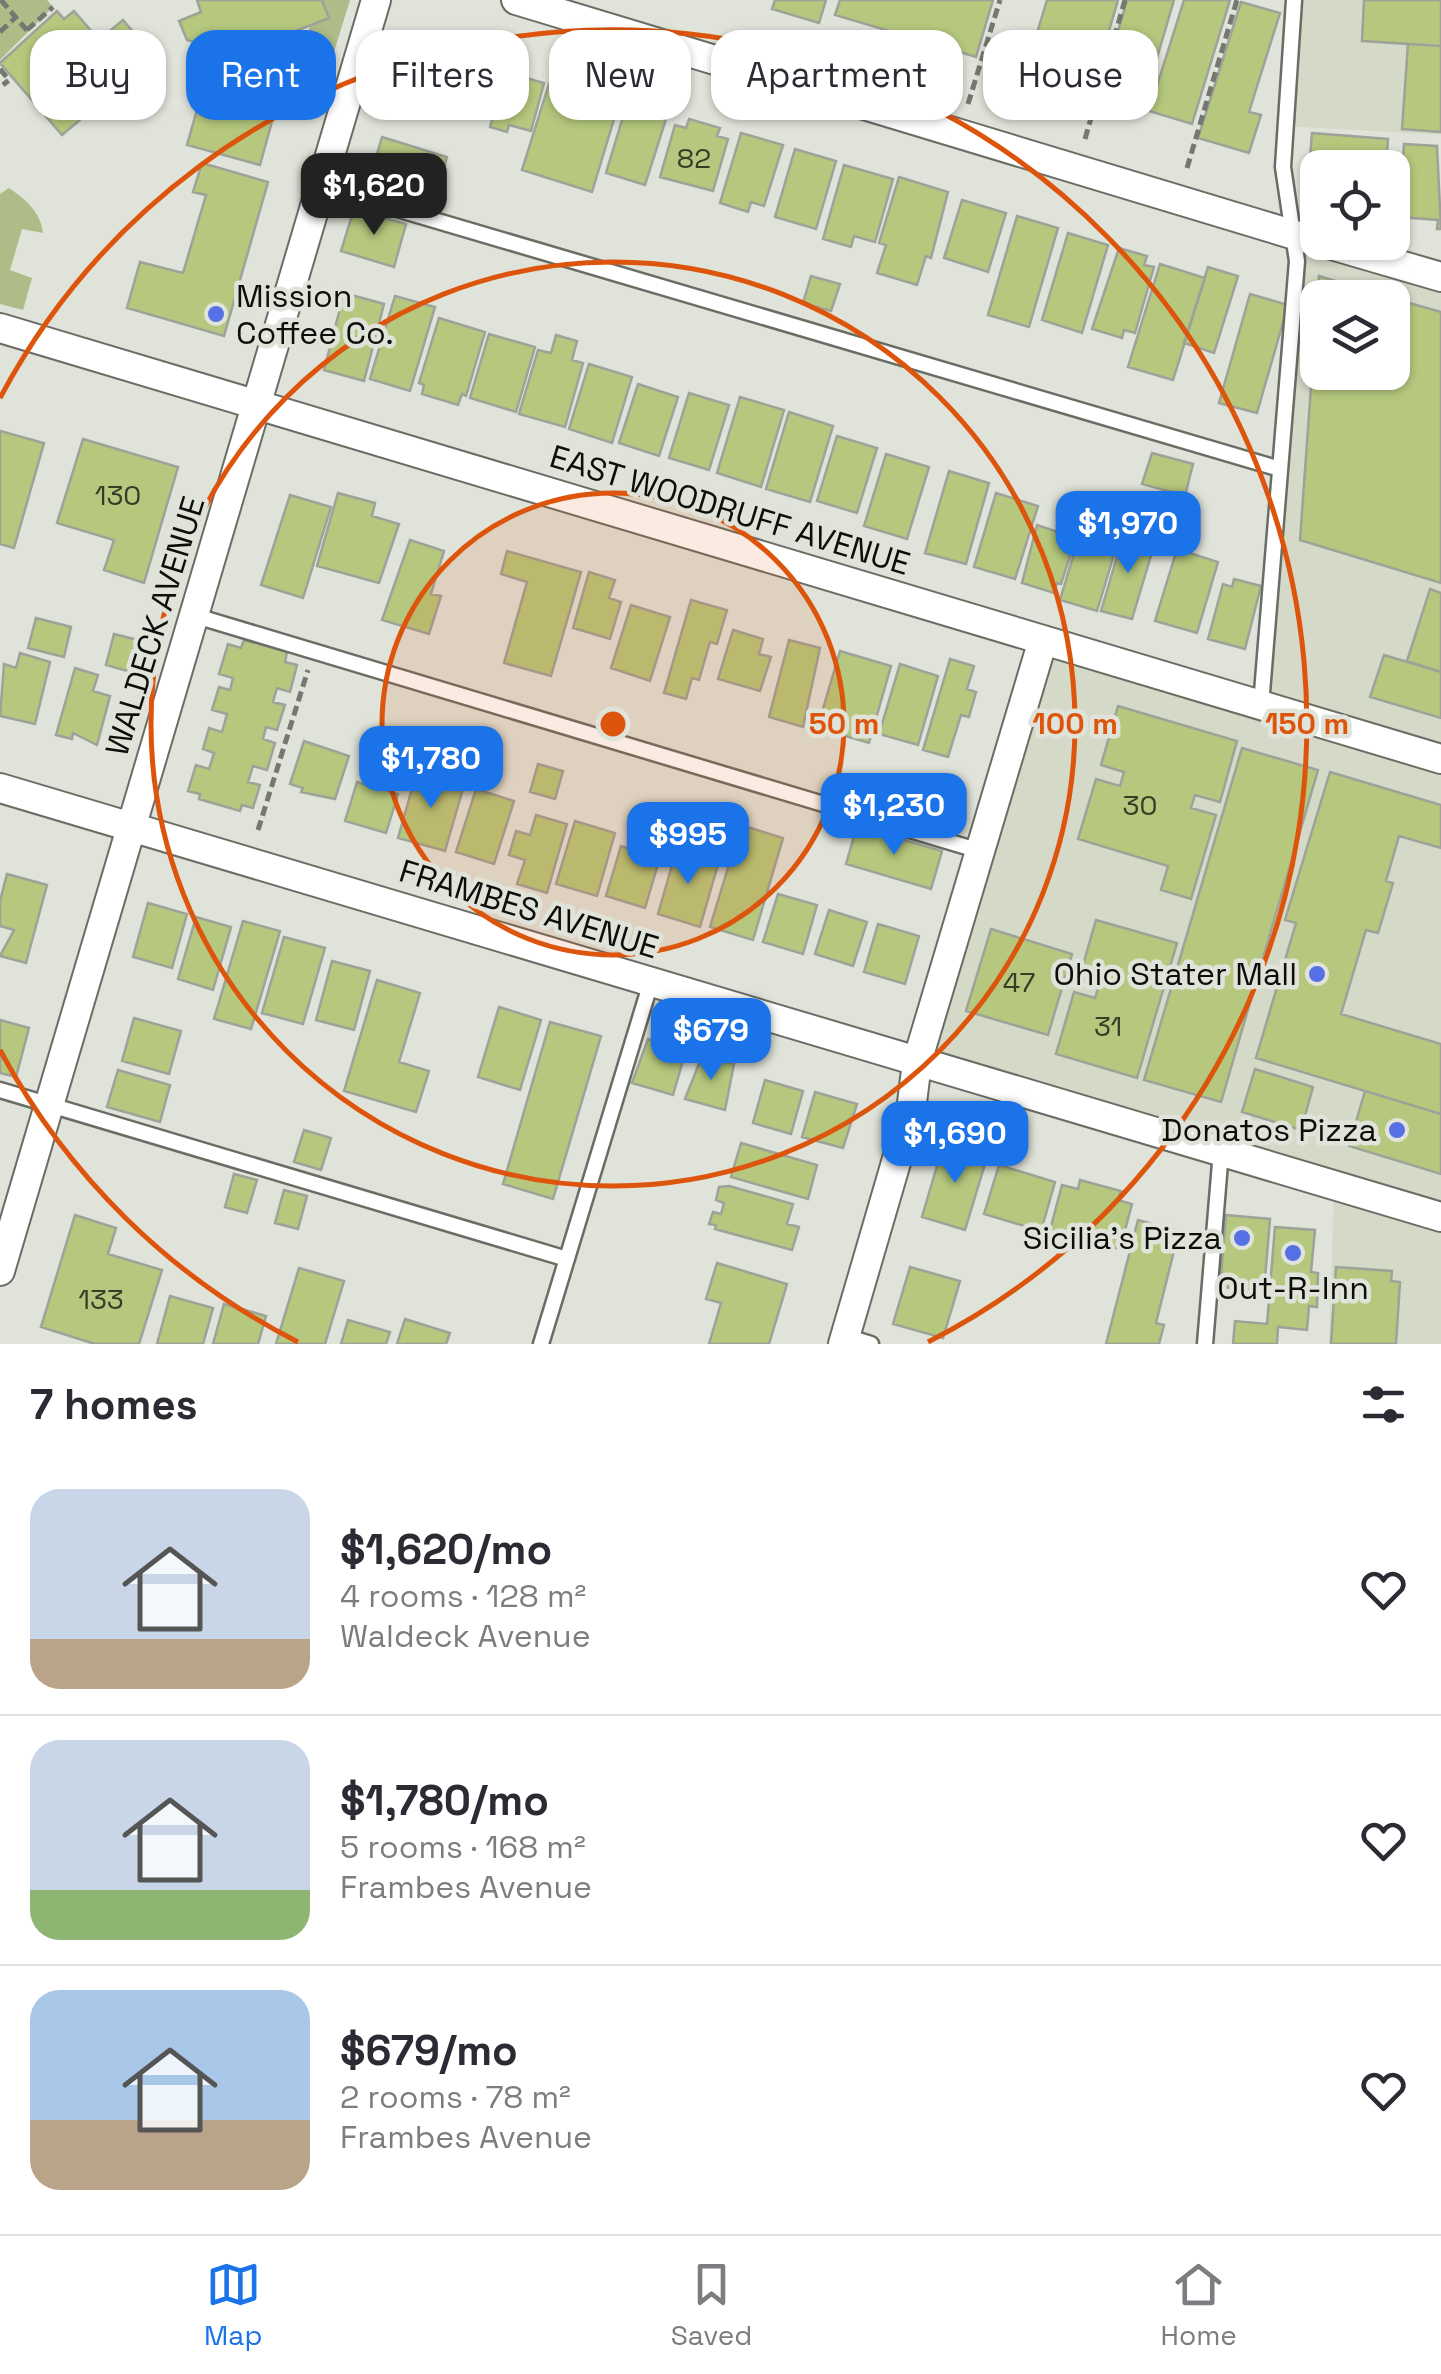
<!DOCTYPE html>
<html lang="en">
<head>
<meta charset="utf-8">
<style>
  :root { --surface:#fff; --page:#f7f7f7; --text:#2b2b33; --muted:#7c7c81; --line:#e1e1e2; --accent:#1a73e8 }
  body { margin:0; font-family:"Space Grotesk",sans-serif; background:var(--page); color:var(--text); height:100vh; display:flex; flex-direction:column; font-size:38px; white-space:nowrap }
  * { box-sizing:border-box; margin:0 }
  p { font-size:32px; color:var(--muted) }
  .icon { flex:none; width:55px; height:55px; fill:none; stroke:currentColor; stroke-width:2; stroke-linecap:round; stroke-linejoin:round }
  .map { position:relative; height:1344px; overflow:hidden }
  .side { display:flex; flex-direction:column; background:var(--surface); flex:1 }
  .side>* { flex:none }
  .guide { position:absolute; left:30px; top:30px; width:1382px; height:90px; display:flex; gap:20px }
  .controls { position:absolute; left:1300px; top:150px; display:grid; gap:20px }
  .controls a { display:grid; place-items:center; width:110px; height:110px; border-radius:20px; background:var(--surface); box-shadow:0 2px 8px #0004; font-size:50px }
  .price { position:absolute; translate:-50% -85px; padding:0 22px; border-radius:20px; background:var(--accent); color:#fff; font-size:32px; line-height:65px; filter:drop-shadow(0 2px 5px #0008) }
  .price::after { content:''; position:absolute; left:50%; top:60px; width:30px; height:22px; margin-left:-15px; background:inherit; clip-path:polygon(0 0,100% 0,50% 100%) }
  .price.on { background:#222; color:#fff }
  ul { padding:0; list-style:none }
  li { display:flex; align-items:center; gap:30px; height:250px; padding:0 30px }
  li+li { border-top:2px solid var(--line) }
  li span { display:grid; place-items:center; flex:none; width:280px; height:200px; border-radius:30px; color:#555 }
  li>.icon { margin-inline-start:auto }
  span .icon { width:120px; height:120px; fill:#fffc; stroke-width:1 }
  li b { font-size:42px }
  h2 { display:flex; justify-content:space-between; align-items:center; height:120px; padding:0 30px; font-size:42px }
  .pill { padding:0 35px; border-radius:30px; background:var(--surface); box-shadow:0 2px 8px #0004; font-size:35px; line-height:90px }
  .pill.on { background:var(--accent); color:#fff }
  .tab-bar { display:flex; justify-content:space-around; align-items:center; height:140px; border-top:2px solid var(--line); background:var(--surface); font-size:28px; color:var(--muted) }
  .tab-bar a { display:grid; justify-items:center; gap:5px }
  .tab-bar .on { color:var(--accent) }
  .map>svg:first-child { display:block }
  .built { fill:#d4d9c8; fill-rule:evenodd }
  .green { fill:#aebc87 }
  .building { fill:#b5c87d; stroke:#9fa298; stroke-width:2.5 }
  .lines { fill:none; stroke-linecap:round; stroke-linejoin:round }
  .lane-casing { stroke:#6a6d64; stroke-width:19 }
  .street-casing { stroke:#6a6d64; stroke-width:32 }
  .path { stroke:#757770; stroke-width:5; stroke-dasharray:10 5; stroke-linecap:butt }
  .lane { stroke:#fff; stroke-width:14 }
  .street { stroke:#fff; stroke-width:28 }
  .ring { fill:none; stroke:#dd550c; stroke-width:5 }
  .poi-dot { fill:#5671e6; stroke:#e0e3d9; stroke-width:4 }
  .labels { text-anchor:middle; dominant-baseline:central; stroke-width:9; stroke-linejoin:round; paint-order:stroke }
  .number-label { font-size:28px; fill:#373c27 }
  .poi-label { font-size:32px; fill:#0d0e0a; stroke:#e0e3d9; text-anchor:end }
  .street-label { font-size:32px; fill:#0d0e0a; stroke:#e0e3d9 }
  .centre { fill:#dd550c; stroke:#e0e3d9; stroke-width:5 }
  .ring-label { font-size:30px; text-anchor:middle; font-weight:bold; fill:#dd550c; stroke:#e0e3d9; stroke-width:9; stroke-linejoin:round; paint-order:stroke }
</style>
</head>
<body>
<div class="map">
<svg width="1441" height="1344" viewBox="0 0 1441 1344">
  <rect width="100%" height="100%" fill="#e0e3d9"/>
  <!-- built -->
  <path class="built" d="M1294,0H1441V135L1285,126Z
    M1304,229L1441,273V1344H1329L1334,1189L917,1062L1046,639L1263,708ZM1318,298H1392V372H1318Z"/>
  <!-- green -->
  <path class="green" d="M0,0H47L53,7L0,60Z
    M322,0H350L333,55L304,47L310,26L328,18Z
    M9,188C25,199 41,212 43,233L22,229L10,270L32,278L23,310L0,304V194Z"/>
  <!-- building -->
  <path class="building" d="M197,0H322L329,18L237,54L296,70L285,110L276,107L260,165L187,145L202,92L189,88L201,44L187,40L179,21L201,12Z
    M775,0H826L819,23L772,9Z
    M840,0H993L976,57L835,15Z
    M1047,0H1118L1090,96L1024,76Z
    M1127,0H1174L1142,109L1099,97Z
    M1184,0H1230L1192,124L1149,111Z
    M1364,0H1441V46L1362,41Z
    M1241,2L1280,13L1249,112L1261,115L1249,153L1198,138Z
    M57,11L64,19L74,11L99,40L123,20L155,57L62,135L0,63Z
    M1408,44L1441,46V132L1402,129Z
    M460,45L481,52L472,81L482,84L476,101L466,98L463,109L445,104L442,113L429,109L426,118L401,110L413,72L429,76L434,63L455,60Z
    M506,72L544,83L531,131L509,125L507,132L490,127Z
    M549,84L618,106L592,192L522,170Z
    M626,107L666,119L645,185L606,173Z
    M689,119L720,128L717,136L728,139L713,191L660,177L675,125L686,128Z
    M741,133L783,145L764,206L751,202L748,212L720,203Z
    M1312,133L1388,139L1386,168H1318V182H1308Z
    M382,137L447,157L433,204L368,184Z
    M1404,144L1437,146L1441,229H1437L1438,220L1399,217Z
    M795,149L836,161L816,229L775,217Z
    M202,163L268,182L224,336L127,308L140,262L183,273L206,195L193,192Z
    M844,165L893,179L875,242L854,236L851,247L823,239Z
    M899,177L948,192L931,258L926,256L917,285L877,273L886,245L879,243Z
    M962,200L1006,213L988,272L944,258Z
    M354,209L406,224L394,267L341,251Z
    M1017,216L1058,228L1029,327L988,315Z
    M1068,233L1108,245L1082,333L1042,320Z
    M1119,248L1147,256L1144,265L1154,267L1135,333L1124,330L1122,338L1092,329Z
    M1160,264L1205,278L1173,380L1128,367Z
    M1208,267L1238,276L1214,353L1184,343Z
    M811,276L840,284L831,311L803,303Z
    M1319,276L1391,298H1318V372H1392V298L1441,312V583L1300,540Z
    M344,293L384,304L364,381L324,370Z
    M1250,294L1288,305L1257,413L1219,403Z
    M395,296L435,307L410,391L370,379Z
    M439,318L485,332L466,396L462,394L458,405L422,394L424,385L419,383Z
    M489,334L535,347L516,412L470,398Z
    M556,335L577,341L572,360L583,363L565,427L519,414L538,350L551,353Z
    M589,364L632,377L612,443L569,429Z
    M638,384L678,397L659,456L619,443Z
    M689,393L729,405L709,470L669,458Z
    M740,397L784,410L761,487L717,473Z
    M789,412L833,426L810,502L766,489Z
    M0,431L44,443L14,548L0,544Z
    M837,436L877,448L857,513L817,501Z
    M83,439L178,467L144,583L104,570L114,540L57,523Z
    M1152,453L1193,464L1185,496L1142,484Z
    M886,454L929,467L907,539L864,526Z
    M949,471L989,483L966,564L925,553Z
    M338,493L375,503L372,516L399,524L379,583L317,566Z
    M996,493L1038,506L1015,579L974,567Z
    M290,495L331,507L303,598L261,585Z
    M1085,517L1122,528L1097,611L1060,600Z
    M1037,525L1076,538L1061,584L1057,583L1054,593L1022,583Z
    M1124,533L1155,542L1132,619L1101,611Z
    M410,540L444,551L431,594L441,596L429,634L382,620Z
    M1177,549L1218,562L1197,633L1155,621Z
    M507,551L581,572L551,676L504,663L527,582L501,574Z
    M589,572L615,580L609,598L621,602L610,639L573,628Z
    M1234,579L1261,586L1245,649L1208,639L1223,584L1232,587Z
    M1430,589L1441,593V672L1407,661Z
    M691,600L727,610L717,644L710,642L699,680L692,678L686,699L664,693Z
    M631,605L670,617L650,681L611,668Z
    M36,618L71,627L64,657L28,648Z
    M733,630L763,639L759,654L771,657L760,691L718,679Z
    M114,634L142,641L134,673L106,665Z
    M244,640L287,652L285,662L297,665L290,692L277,688L273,702L285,705L277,730L266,727L263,739L275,743L267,770L253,766L248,782L260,785L253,808L242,805L240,811L199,799L200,794L188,791L196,765L209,769L214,753L203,749L209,728L222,732L227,714L212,710L219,687L230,690L233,678L219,674L228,644L241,648Z
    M789,640L820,648L803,727L769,717Z
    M840,651L891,666L869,743L835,733L837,724L820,719Z
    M20,653L50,662L35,724L0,716L4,664L16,668Z
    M1384,655L1441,672V718L1370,697Z
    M950,659L974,666L967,689L976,692L969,717L961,715L948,757L923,750Z
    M900,664L938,676L918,745L879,734Z
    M75,668L98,675L93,691L110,696L97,745L73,733L72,739L56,735Z
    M1118,706L1237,741L1220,802L1195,795L1191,808L1216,815L1191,899L1161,890L1168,866L1078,839L1096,779L1120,786L1124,772L1101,765Z
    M304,741L349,756L335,799L301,792L303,788L290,784Z
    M1242,748L1318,770L1221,1102L1144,1080Z
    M538,764L563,771L555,799L530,792Z
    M417,771L464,785L445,851L398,838Z
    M1330,772L1441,805V848L1399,836L1386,881L1393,883L1378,933L1366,930L1341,1014L1441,1044V1114L1256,1058L1296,923L1285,920Z
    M916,777L961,789L950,828L905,816Z
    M357,782L398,794L386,833L345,821Z
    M476,789L514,801L494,864L456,852Z
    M536,815L567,824L547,893L517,884L525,860L509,855L516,831L530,835Z
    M575,821L615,833L597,896L556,884Z
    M741,825L783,838L753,940L710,927Z
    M857,826L942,851L931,889L846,864Z
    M643,841L663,847L645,908L606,896L621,846L640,852Z
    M677,848L719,861L700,927L658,914Z
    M7,874L47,885L26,963L0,956L14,930L0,926V901Z
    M778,894L817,905L803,954L763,942Z
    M148,903L187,914L172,968L133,957Z
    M829,910L867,922L853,966L815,954Z
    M196,917L231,927L213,990L178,979Z
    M1096,920L1177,943L1137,1078L1056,1054L1074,992L1095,998L1099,985L1079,979Z
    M243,921L280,931L251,1029L214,1019Z
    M878,924L919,936L905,984L864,972Z
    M991,929L1072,954L1048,1035L966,1011Z
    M284,937L325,948L303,1024L262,1013Z
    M332,961L370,971L354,1030L316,1020Z
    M377,980L420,993L399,1062L429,1071L416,1112L344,1091Z
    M499,1007L541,1020L520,1090L478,1077Z
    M134,1018L181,1031L169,1074L122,1061Z
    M0,1020L29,1028L16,1077L0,1073Z
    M550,1022L601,1036L553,1199L503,1184Z
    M648,1039L681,1048L679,1056L684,1057L673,1095L632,1083Z
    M702,1056L734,1064L725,1110L685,1099Z
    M1255,1069L1313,1087L1301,1130L1242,1112Z
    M118,1070L170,1085L160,1122L107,1107Z
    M765,1080L803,1091L791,1134L753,1123Z
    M1365,1091L1441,1114V1174L1349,1146Z
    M815,1092L857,1104L843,1148L802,1137Z
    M304,1130L331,1138L321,1170L294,1162Z
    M944,1142L988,1154L965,1230L922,1217Z
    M741,1143L817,1165L808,1199L731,1177Z
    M999,1165L1055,1182L1041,1231L984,1214Z
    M234,1174L257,1180L247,1213L225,1207Z
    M1080,1180L1121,1191L1118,1200L1132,1204L1120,1249L1050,1230L1062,1185L1078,1189Z
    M729,1186L793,1204L787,1224L799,1227L792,1250L715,1229L716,1225L709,1224L713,1212L721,1214L724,1203L716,1200L719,1187Z
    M284,1190L307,1196L298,1229L275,1223Z
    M75,1215L116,1228L108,1254L162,1270L139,1344H95L41,1327Z
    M1226,1215L1270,1219L1264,1290L1220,1287Z
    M1138,1220L1179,1231L1156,1323L1164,1325L1159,1344H1106Z
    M1275,1227L1315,1230L1311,1272L1318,1273L1317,1307L1309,1306L1307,1330L1278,1327L1277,1344H1233L1235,1321L1267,1324Z
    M717,1263L787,1284L769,1344H709L721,1303L706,1299Z
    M910,1267L960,1281L943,1338L893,1324Z
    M1336,1267L1392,1271L1391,1281L1400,1282L1396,1344H1331Z
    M299,1268L344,1281L325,1344H276Z
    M170,1296L213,1308L203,1344H157Z
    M224,1304L266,1316L258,1344H213Z
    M405,1319L450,1333L446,1344H397Z
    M348,1320L390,1332L386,1344H341Z"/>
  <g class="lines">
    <!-- lane casing -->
    <g class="lane-casing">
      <path id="lane" d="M322,187L1280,469
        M196,616L980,851
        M1261,705L1297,261L1283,167L1294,0
        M0,1090L567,1259
        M845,1336L871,1344
        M541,1344L651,982
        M1205,1344L1221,1151"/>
    </g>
    <!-- street casing -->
    <g class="street-casing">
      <path id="street" d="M516,0L1318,242
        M1321,242L1441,277
        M0,328L1441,759
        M0,788L1441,1217
        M0,1271L376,0
        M843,1344L911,1111L917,1062L1043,640"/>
    </g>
    <!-- path -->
    <path class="path" d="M1,0L30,34
      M27,30L53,7
      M0,32L16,17
      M0,69L9,80L3,85
      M968,104L1000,0
      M1085,139L1125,0
      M1187,168L1237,0
      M258,830L308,670"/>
    <!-- lane -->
    <use href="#lane" class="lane"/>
    <!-- street -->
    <use href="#street" class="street"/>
  </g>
  <!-- distance rings -->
  <circle cx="613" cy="724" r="231" fill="#dd550c" fill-opacity=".12"/>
  <g class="ring">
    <circle cx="613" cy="724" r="231"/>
    <circle cx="613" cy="724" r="462"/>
    <path d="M298 1342A694 694 0 0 1 0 1050M0 398A694 694 0 1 1 928 1342"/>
  </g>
  <!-- markers -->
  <g class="poi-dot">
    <circle cx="216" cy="314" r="10"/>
    <circle cx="1317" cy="974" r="10"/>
    <circle cx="1397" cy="1130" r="10"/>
    <circle cx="1242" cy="1238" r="10"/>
    <circle cx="1293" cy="1253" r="10"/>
  </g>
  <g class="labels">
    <!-- number labels -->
    <g class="number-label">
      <text x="694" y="158">82</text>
      <text x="118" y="495">130</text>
      <text x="1140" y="805">30</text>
      <text x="1019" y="982">47</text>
      <text x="1108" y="1026">31</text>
      <text x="101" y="1299">133</text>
    </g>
    <!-- poi labels -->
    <g class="poi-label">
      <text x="236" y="296" text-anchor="start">Mission<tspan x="236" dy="37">Coffee Co.</tspan></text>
      <text x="1297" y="974">Ohio Stater Mall</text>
      <text x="1377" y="1130">Donatos Pizza</text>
      <text x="1222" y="1238">Sicilia's Pizza</text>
      <text x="1293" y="1288" text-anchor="middle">Out-R-Inn</text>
    </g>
    <!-- street labels -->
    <g class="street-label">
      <text transform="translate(730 510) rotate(17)">EAST WOODRUFF AVENUE</text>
      <text transform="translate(155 626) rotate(-73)">WALDECK AVENUE</text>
      <text transform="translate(529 909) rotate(17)">FRAMBES AVENUE</text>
    </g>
  </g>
  <circle cx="613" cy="724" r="15" class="centre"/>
  <g class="ring-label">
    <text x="844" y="734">50 m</text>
    <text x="1075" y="734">100 m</text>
    <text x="1307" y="734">150 m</text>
  </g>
</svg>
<div class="controls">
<a><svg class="icon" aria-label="locate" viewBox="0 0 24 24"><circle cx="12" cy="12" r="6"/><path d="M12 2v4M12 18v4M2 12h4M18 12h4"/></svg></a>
<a><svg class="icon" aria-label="layers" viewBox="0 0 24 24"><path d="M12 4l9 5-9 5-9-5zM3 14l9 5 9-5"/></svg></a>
</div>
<b class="price on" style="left:374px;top:238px">$1,620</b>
<b class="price" style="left:1128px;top:576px">$1,970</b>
<b class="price" style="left:431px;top:811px">$1,780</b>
<b class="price" style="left:894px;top:858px">$1,230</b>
<b class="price" style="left:688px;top:887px">$995</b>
<b class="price" style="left:711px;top:1083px">$679</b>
<b class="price" style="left:955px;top:1186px">$1,690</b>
<div class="guide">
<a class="pill">Buy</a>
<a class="pill on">Rent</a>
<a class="pill">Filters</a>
<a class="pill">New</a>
<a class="pill">Apartment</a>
<a class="pill">House</a>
</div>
</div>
<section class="side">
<h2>7 homes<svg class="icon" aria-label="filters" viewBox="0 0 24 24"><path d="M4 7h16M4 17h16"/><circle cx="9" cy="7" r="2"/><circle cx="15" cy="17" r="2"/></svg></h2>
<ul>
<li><span style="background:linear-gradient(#c9d6e8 75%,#b9a48a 0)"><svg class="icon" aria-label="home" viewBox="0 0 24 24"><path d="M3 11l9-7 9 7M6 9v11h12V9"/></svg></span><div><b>$1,620/mo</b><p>4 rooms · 128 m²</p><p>Waldeck Avenue</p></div><svg class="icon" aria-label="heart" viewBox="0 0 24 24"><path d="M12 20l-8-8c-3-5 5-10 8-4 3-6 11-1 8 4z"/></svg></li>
<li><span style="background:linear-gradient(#c9d6e8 75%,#8fb573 0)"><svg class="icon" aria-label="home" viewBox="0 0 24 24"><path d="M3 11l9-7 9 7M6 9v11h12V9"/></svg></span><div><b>$1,780/mo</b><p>5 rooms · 168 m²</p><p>Frambes Avenue</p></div><svg class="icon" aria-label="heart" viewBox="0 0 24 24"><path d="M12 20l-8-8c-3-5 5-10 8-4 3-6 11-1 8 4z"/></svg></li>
<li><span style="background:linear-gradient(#a9c7e8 65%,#b9a48a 0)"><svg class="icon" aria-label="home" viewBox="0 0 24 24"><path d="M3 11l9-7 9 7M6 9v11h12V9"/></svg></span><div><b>$679/mo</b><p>2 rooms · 78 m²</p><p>Frambes Avenue</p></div><svg class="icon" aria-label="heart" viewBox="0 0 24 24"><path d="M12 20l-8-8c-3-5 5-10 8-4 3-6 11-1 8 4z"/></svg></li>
</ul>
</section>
<nav class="tab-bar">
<a class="on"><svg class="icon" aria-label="map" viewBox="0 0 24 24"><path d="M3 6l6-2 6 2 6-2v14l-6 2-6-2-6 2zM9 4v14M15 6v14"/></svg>Map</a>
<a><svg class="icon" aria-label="saved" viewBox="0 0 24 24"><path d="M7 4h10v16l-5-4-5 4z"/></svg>Saved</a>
<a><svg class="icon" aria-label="home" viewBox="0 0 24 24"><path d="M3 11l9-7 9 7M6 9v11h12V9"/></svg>Home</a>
</nav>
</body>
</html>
